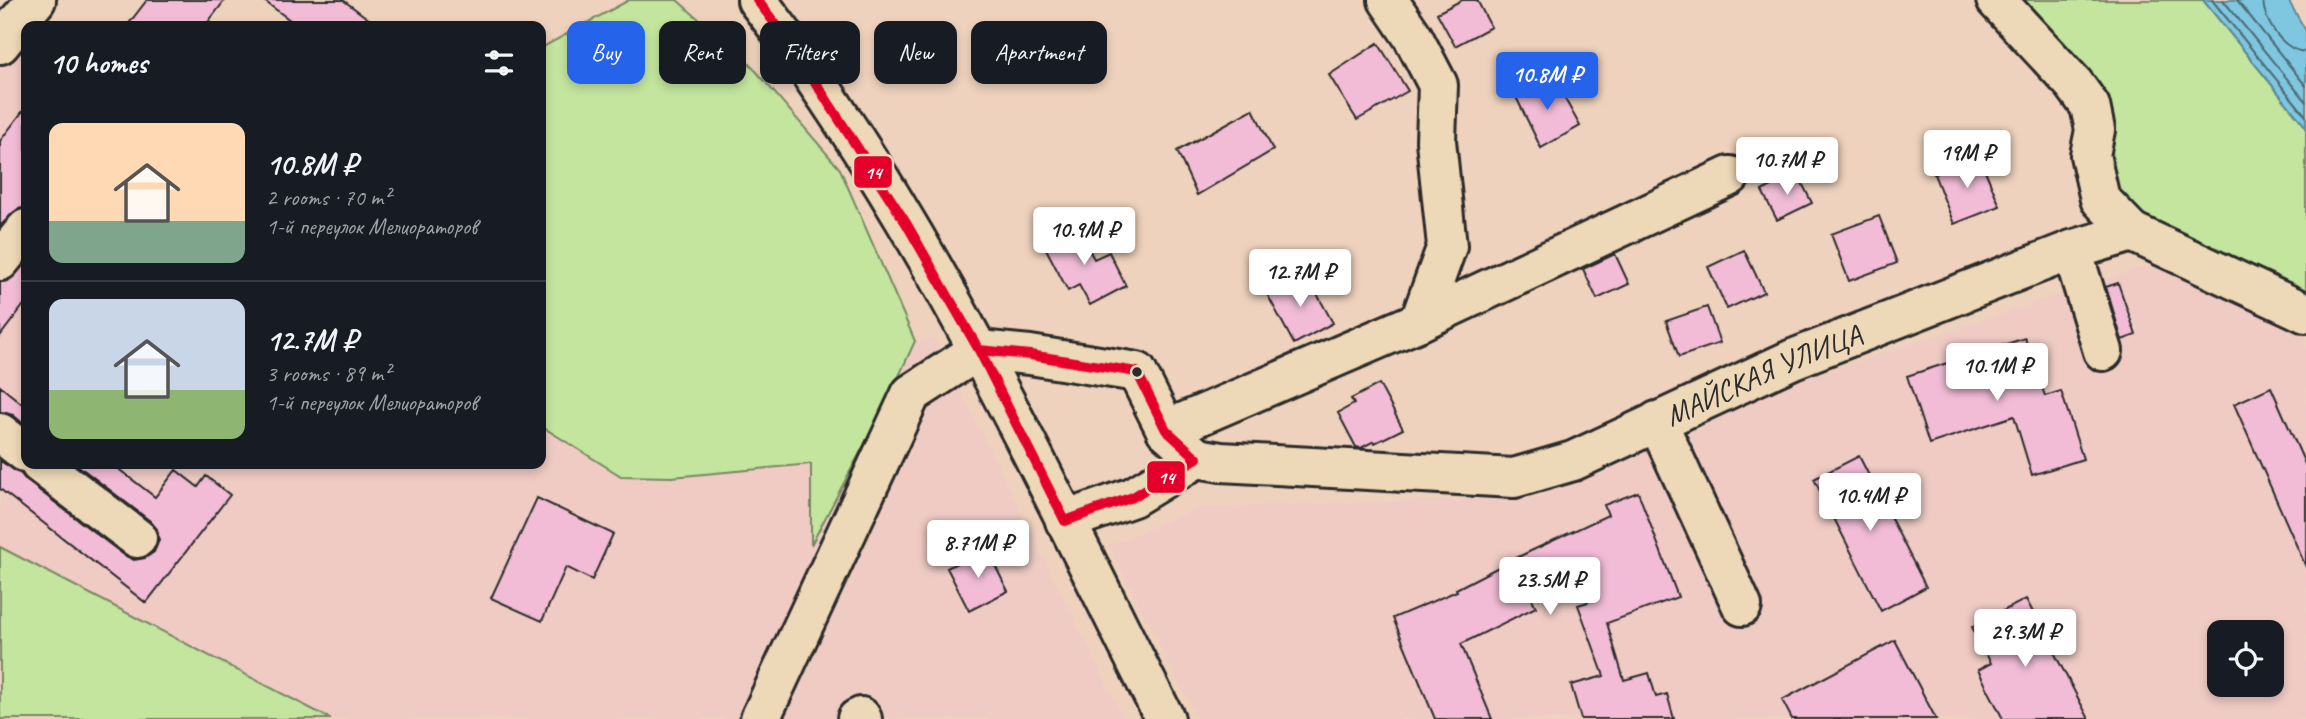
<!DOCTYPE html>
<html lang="en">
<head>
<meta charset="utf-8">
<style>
  :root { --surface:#171b24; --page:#20242c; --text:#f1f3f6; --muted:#9ea1a6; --line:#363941; --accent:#2563eb }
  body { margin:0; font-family:Caveat,sans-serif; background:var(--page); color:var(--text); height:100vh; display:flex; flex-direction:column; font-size:26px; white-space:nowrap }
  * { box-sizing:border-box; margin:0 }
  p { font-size:23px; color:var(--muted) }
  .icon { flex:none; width:38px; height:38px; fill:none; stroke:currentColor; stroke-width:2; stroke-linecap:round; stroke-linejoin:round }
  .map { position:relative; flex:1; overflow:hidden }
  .drawer { position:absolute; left:21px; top:21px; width:525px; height:448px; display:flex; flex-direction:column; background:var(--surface); border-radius:14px; box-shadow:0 4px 10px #0003 }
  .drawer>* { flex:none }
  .top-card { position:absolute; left:567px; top:21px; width:665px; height:63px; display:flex; gap:14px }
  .tools { position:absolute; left:2207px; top:620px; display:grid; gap:14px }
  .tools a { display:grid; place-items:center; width:77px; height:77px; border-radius:14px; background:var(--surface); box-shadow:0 4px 10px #0003; font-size:35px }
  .price { position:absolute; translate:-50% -60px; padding:0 16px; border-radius:7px; background:#fff; color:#222; font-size:23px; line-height:46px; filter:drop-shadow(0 2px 4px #0008) }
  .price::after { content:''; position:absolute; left:50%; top:42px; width:21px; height:16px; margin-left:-10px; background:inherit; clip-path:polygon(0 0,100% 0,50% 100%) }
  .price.selected { background:var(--accent); color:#fff }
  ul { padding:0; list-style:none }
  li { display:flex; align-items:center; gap:21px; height:175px; padding:0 28px }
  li+li { border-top:2px solid var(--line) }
  li span { display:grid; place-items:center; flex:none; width:196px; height:140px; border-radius:14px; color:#555 }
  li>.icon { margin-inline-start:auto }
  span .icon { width:84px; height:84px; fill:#fffc; stroke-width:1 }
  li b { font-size:30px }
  h2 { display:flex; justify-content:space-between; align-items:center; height:84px; padding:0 28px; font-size:30px }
  .tag { padding:0 24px; border-radius:14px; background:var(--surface); box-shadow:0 4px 10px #0003; font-size:24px; line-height:63px }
  .tag.selected { background:var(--accent); color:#fff }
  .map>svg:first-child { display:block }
  .built { fill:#efcbc4; fill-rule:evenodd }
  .green { fill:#c3e59e; stroke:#778864; stroke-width:2 }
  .water { fill:#7fc7e0; stroke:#5d8998; stroke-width:2 }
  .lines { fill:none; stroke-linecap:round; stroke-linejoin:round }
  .shore { stroke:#4d6973; stroke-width:2 }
  .building { fill:#f2bcd6; stroke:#2b2b2b; stroke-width:2 }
  .minor-casing { stroke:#2b2b2b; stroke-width:44 }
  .major-casing { stroke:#2b2b2b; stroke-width:44 }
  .minor { stroke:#edd8b7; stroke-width:38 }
  .major { stroke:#edd8b7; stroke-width:38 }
  .bus-1-casing { stroke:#edd8b7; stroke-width:16 }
  .bus-1 { stroke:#e4002b; stroke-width:10 }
  .bus-dot { fill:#2b2b2b; stroke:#edd8b7; stroke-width:2.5 }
  .labels { text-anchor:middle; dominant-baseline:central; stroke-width:6; stroke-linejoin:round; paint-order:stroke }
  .street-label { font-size:30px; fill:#2b2b2b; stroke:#edd8b7 }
  .line-badge { stroke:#edd8b7; stroke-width:2.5 }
  .badge-label { font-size:19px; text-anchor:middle; font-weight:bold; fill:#fff }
</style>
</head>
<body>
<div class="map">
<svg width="2306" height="719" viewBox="0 0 2306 719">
  <rect width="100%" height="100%" fill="#eed2bd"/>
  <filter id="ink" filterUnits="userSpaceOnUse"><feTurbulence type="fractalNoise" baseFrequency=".0143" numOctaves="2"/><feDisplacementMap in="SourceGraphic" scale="14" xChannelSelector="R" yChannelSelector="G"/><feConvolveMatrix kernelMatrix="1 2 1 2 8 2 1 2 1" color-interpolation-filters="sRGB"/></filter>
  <g filter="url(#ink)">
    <!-- built -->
    <path class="built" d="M26,26V464H541V426L545,429L934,338L1124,719H331L0,547V60Z
      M2159,262L2306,332V719H1197L1109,546L1197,508L1538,497L1766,391ZM2219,632H2272V684H2219Z"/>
    <!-- green -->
    <path class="green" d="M629,0H677L750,64L840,169L915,341L889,398L811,545V464L672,477L621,476L541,426V48Z
      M2015,0H2203L2306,127V332L2159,262L2118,209L2108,112Z
      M0,547L331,719H0Z"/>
    <!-- water -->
    <path class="water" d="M2203,0H2288L2306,31V127Z"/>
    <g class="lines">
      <!-- shore -->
      <path class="shore" d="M2212,0L2306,116
        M2223,0L2306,102
        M2237,0L2306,86
        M2263,0C2264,22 2283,51 2306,52"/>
    </g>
    <!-- building -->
    <path class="building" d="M147,0H225L205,26H127Z
      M263,0H343L378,26H298Z
      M1462,0H1477L1491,27L1455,46L1437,13Z
      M1378,43L1408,91L1357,120L1329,75Z
      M1553,77L1580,126L1541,148L1515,95Z
      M26,107V208L18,209L0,226V141Z
      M1253,109L1273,150L1197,195L1177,151Z
      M1979,156L2000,206L1954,224L1934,174Z
      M1797,173L1812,203L1777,220L1762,191Z
      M1879,216L1897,263L1849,281L1831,234Z
      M1077,227L1094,259L1109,252L1126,286L1090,305L1079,285L1068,291L1044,245Z
      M1744,250L1764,292L1727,309L1708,267Z
      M1615,254L1629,284L1597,299L1583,269Z
      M26,263V302L0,336V282L8,281Z
      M1306,274L1333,323L1294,344L1267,294Z
      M2118,283L2136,335L2122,340L2106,287Z
      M1707,307L1720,343L1679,357L1666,321Z
      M2025,338L2045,396L2061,391L2083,459L2032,475L2014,416L1929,444L1907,376Z
      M1379,384L1403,429L1375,443L1374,441L1361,448L1356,447L1338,413L1354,404L1351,399Z
      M0,386L26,407V426L13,415L0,412Z
      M2271,387L2306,466V567L2234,404Z
      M1859,456L1926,587L1881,611L1814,479Z
      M0,461L21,474L27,481L124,555L134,560L145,558L154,552L159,540L157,529L150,521L76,464H112L155,497L176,470L198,487L206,476L230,495L146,603L0,489Z
      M1638,492L1678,597L1607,623L1624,680L1649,673L1656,697L1667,694L1674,719H1581L1571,685L1604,676L1578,605L1588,602L1572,560L1524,583L1536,607L1461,644L1492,719H1435L1393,618L1457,591L1456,589L1518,557L1608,515L1604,505Z
      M537,498L613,534L592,580L566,567L542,621L491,598Z
      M986,548L1008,591L969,611L947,568Z
      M2026,599L2089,719H2003L1978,670L1991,663L1972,627Z
      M1895,640L1936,719H1792L1782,700Z"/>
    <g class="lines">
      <!-- minor casing -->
      <g class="minor-casing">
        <g id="minor">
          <path d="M1996,0L2074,84L2090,106L2095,130L2090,155L2100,199L2132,232"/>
          <path d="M0,44L36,0"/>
          <path d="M2072,250L2103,351"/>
          <path d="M0,261L26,229"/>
          <path d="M1420,321L1730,176"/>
          <path d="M1657,421L1742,606"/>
          <path d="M1166,430L1420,321L1447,246L1436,141L1438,85L1413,37L1388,0"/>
          <path d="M0,433L26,453"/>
          <path id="s1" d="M1197,458L1221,462L1514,478L1573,461L1793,359L2072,250L2132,232L2306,313"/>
          <path d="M40,464L137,538"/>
          <path d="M760,719L911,394L979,350L1030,355L1137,372L1166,430L1197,458L1133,497L1065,521"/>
          <path d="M857,719L861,717L862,719"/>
        </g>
      </g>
      <!-- major casing -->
      <g class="major-casing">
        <path id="major" d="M757,0C926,219 1041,474 1165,719"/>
      </g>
      <!-- minor -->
      <use href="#minor" class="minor"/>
      <!-- major -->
      <use href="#major" class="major"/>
      <!-- bus-1 casing -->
      <g class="bus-1-casing">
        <path id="bus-1" d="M757,0L788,40L906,223L979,350
          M979,350L1030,355L1137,372L1166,430L1197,458L1133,497L1065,521Z"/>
      </g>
      <!-- bus-1 -->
      <use href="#bus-1" class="bus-1"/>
    </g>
  </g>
  <!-- markers -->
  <circle class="bus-dot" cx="1137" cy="372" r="6"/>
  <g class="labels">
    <!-- street labels -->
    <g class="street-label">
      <text stroke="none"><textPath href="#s1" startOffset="588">МАЙСКАЯ УЛИЦА</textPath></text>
    </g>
  </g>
  <g class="line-badge">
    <rect x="853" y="155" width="40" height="34" rx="7" fill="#e4002b"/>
    <rect x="1146" y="460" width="40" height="34" rx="7" fill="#e4002b"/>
  </g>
  <g class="badge-label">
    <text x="873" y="179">14</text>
    <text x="1166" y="484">14</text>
  </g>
</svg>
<div class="tools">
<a><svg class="icon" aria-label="locate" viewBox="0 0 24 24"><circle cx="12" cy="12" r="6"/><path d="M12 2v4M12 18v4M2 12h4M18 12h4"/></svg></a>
</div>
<b class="price selected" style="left:1547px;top:112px">10.8M ₽</b>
<b class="price" style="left:1967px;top:190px">19M ₽</b>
<b class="price" style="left:1787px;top:197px">10.7M ₽</b>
<b class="price" style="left:1084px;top:267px">10.9M ₽</b>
<b class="price" style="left:1300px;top:309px">12.7M ₽</b>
<b class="price" style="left:1997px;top:403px">10.1M ₽</b>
<b class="price" style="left:1870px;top:533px">10.4M ₽</b>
<b class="price" style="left:978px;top:580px">8.71M ₽</b>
<b class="price" style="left:1550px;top:617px">23.5M ₽</b>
<b class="price" style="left:2025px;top:669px">29.3M ₽</b>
<div class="top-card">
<a class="tag selected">Buy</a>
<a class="tag">Rent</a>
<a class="tag">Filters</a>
<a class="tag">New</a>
<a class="tag">Apartment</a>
</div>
<section class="drawer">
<h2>10 homes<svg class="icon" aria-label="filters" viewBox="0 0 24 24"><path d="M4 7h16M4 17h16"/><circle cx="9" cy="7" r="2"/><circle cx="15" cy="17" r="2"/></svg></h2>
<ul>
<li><span style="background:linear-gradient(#ffd9b3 70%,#7fa58c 0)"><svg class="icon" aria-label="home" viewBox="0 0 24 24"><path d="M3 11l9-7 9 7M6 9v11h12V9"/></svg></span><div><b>10.8M ₽</b><p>2 rooms · 70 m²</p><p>1-й переулок Мелиораторов</p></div></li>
<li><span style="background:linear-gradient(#c9d6e8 65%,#8fb573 0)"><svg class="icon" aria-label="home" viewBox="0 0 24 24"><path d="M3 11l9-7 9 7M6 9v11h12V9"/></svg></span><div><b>12.7M ₽</b><p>3 rooms · 89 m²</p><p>1-й переулок Мелиораторов</p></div></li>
</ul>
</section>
</div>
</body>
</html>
